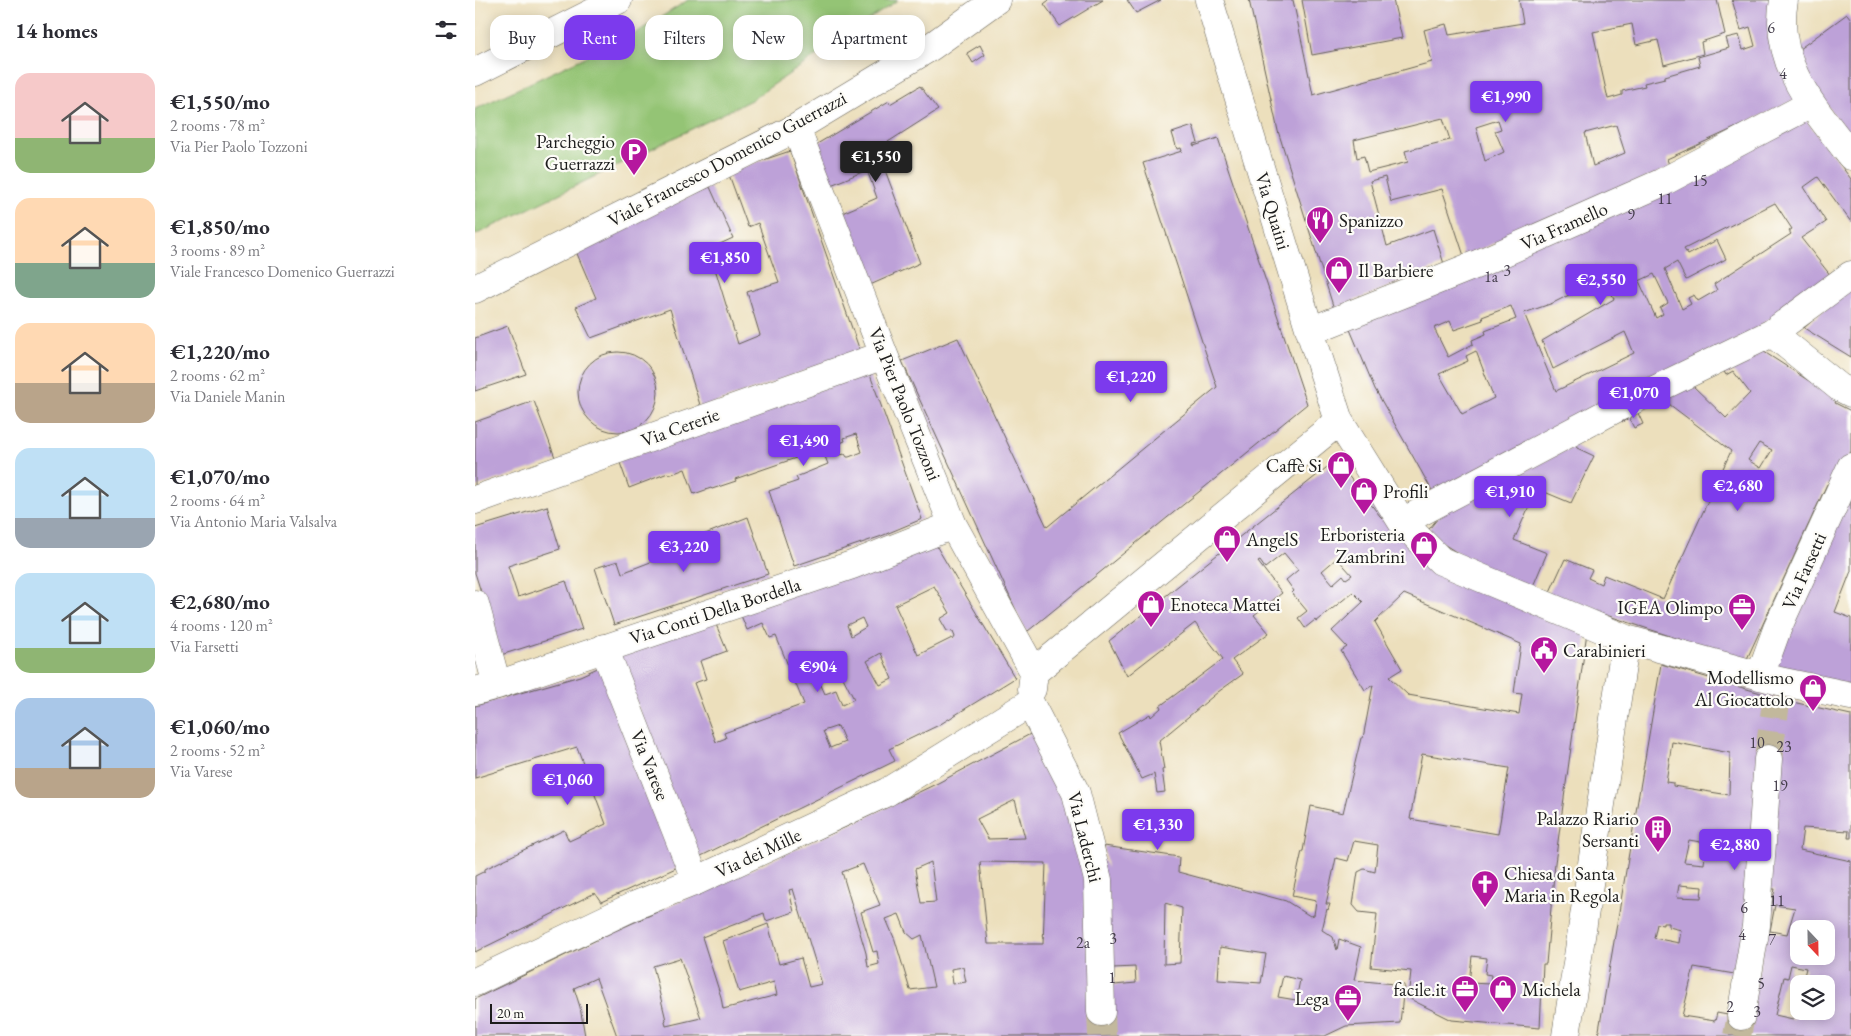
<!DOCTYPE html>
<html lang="en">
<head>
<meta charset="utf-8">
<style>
  :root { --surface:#fff; --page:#f7f7f7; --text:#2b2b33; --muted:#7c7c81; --accent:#7c3aed }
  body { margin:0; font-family:"EB Garamond",serif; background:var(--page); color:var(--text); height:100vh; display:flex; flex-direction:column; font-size:19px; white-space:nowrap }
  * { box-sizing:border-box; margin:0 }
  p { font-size:16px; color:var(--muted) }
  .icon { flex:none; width:28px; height:28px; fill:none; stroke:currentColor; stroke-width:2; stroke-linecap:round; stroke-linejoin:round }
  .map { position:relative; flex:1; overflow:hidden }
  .panel { display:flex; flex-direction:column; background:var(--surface); width:475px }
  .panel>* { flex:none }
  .banner { position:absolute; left:15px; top:15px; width:475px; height:45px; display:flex; gap:10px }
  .needle { width:32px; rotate:158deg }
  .fabs { position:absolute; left:1315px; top:920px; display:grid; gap:10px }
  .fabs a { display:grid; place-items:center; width:45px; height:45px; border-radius:10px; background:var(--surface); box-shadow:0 2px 12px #0003; font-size:25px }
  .scale { position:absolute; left:15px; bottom:12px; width:98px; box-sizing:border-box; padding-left:5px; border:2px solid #1c1c1c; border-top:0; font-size:14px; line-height:18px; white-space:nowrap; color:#1c1c1c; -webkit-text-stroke:4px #fdfcf7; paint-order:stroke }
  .price { position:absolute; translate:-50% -42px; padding:0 11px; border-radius:5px; background:var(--accent); color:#fff; font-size:16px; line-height:32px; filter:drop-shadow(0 1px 2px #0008) }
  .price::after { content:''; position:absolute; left:50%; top:30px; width:15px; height:11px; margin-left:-8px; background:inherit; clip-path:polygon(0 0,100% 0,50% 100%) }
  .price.on { background:#222; color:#fff }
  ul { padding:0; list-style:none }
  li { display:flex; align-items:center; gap:15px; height:125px; padding:0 15px }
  li span { display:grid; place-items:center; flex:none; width:140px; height:100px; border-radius:15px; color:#555 }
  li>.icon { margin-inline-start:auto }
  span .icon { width:60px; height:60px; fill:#fffc; stroke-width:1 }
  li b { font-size:21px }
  h2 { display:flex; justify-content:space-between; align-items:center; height:60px; padding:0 15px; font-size:21px }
  .chip { padding:0 18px; border-radius:15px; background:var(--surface); box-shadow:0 2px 12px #0003; font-size:18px; line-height:45px }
  .chip.on { background:var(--accent); color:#fff }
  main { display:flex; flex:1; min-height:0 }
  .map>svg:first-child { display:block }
  .green { fill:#94c474; stroke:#587048 }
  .building { fill:#bda1d8; fill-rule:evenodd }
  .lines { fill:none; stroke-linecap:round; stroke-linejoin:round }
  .minor-tunnel { stroke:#c2b89c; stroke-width:28; stroke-dasharray:28 14; stroke-linecap:butt }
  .minor-casing { stroke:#656054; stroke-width:29 }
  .minor { stroke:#fff; stroke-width:28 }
  .labels { text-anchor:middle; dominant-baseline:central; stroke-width:4.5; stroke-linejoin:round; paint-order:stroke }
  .number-label { font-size:16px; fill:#443d4b }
  .poi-label { font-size:19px; fill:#1c1c1c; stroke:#fdfcf7; text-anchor:end }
  .street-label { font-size:19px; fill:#1c1c1c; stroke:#fdfcf7 }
</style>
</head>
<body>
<main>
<section class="panel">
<h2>14 homes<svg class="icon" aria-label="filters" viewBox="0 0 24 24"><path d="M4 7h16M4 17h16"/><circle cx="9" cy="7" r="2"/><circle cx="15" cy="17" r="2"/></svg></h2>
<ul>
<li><span style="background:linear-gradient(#f6c9c9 65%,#8fb573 0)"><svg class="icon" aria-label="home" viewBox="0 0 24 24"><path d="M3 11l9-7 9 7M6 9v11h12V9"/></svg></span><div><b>€1,550/mo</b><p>2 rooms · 78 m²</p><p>Via Pier Paolo Tozzoni</p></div></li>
<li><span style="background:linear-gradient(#ffd9b3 65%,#7fa58c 0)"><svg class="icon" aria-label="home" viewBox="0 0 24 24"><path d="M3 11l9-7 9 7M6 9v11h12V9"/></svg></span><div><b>€1,850/mo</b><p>3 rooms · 89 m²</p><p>Viale Francesco Domenico Guerrazzi</p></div></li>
<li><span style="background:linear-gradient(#ffd9b3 60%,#b9a48a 0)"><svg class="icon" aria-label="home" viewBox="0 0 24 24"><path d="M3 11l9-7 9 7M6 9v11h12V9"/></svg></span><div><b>€1,220/mo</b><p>2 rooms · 62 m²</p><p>Via Daniele Manin</p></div></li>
<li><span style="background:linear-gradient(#bfe0f5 70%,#9aa5b1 0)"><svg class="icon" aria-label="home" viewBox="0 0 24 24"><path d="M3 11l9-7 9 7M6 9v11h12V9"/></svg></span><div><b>€1,070/mo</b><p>2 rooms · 64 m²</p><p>Via Antonio Maria Valsalva</p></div></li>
<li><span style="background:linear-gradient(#bfe0f5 75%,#8fb573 0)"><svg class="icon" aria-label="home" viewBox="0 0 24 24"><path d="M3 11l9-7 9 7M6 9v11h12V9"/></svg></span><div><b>€2,680/mo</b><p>4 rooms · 120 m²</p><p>Via Farsetti</p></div></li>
<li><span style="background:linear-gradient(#a9c7e8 70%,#b9a48a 0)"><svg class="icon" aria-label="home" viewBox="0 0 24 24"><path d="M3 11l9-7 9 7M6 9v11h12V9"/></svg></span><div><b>€1,060/mo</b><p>2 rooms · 52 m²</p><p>Via Varese</p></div></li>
</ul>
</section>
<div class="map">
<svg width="1376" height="1036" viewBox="0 0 1376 1036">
  <rect width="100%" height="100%" fill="#fdfcf7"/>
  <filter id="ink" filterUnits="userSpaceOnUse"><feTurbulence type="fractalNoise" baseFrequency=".02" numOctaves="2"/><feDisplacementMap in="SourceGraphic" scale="10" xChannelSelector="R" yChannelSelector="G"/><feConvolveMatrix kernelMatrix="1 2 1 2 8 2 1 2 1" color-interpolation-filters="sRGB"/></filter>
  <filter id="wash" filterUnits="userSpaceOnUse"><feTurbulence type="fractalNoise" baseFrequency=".0096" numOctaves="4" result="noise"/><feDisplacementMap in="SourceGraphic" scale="20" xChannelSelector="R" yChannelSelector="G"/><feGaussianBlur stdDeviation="1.12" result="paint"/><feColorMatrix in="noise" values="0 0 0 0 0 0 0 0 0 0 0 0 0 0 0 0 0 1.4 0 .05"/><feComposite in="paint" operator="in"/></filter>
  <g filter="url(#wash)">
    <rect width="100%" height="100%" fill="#ecdfbc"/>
    <!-- green -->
    <path class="green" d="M213,0H423L276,100L0,235V109L161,33Z"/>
    <g id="blocks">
      <!-- building -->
      <path class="building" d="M574,0H628L585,26L569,4Z
        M652,0H686L661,13Z
        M774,0H818L838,95L957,62L949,30L971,24L974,35L1048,23L1044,0H1242L1250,34L1226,42L1228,54L1189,65L1183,40L1161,45L1157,24L1118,32L1133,99L1147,95V91L1170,86L1169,83L1190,78V76L1225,66L1223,57L1254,48L1251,38L1264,35L1268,50L1280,46L1275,27L1266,30L1257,0H1300L1325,98L1192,159L1195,168L989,256L967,189L916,202L910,177L895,181L912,246L958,229L969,264L859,309L803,131ZM968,118L975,140L930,151L933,162L893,172L889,156L882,158L879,140ZM1023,120L1026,129L1020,131L1029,152L1010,161L1001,127ZM1141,125L1150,153L1118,166L1110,133Z
        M827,0H918L927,38L837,55Z
        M1372,14L1376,19V138L1316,55Z
        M505,45L510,55L498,63L492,53Z
        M445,86L463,110L402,149L445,263L395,285L367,213L402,198L392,170L356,185L342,148V144L414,101L415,104Z
        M1329,117L1376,179V222L1343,177L1329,187L1351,222L1326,238L1356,276L1269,337L959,494L900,389L874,327ZM1300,203L1317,229L1314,231L1316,234L1239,284L1242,290L1223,301L1219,295L1213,298L1216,304L1207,309L1190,269L1202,262L1211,280L1251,259L1242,240L1213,255L1209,249ZM1179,274L1193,303L1185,308L1188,314L1181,318L1164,281ZM1130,277L1139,299L1067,341L1078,369L1150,332L1159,353L1081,391L1049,313L1078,303ZM1036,306L1041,319L1010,331L1011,334L997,340L998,344L973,357L959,328L975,321L979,330L1008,320L1007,317ZM1001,351L1019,398L987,414L964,374L993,361L991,356Z
        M718,126L723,143L718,144L719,146L743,138L832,404L553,631L550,630L427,361L483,338L572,527L742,387L668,163L707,151L706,148L702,149L697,133Z
        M315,151L385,351L226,408L195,309L116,338L101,307L121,298L100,249L235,187L258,238L234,249L263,344L285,335L272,292L304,282L283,223L273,227L253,172Z
        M1376,286V357L1329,328Z
        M33,326L51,374L0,391V338Z
        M1283,348L1362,399L1360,403L1376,411V452L1360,488L1352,484L1271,661L1073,596L1090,559L1117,570L1113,578L1126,584L1129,575L1188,599L1256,451L1186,398L1215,383L1251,418L1275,393L1258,371L1251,375L1247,368ZM1284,443L1297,450L1286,468L1273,460Z
        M103 392a40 40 0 1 1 80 0a40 40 0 1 1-80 0Z
        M394,372L447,519L404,537L319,566L294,491L323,481L321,477L353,464L347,449L260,479L261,481L237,489L236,488L219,494L210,469L194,475L193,473L154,488L144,460ZM381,434L387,452L374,457H372L370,454L365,455L360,445L370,441L369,438Z
        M59,401L81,460L0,487V422Z
        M1162,411L1168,424L1159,428L1154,418L1147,422L1145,419Z
        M1100,445L1102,448L1119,456L1096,503L1060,488L1058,492L1060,493L1039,540L1072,553L1056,591L1016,574L951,533L967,513Z
        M861,460L905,516L957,568L1112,632L1080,863L1071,964H1068L1065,1028L977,1020L933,998L936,971L896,967L902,914L884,912L878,905L883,872L889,869L900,872L903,845L879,841L873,861L861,858L851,904H855L853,910L852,909L847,930L858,937L862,950L864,939L886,947L879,980L929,985L925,1023L871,1026L850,1036H142L121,978L99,988L105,1007L110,1036H0V999L140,931L373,826L463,783L561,731L632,868L629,846L704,857L703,872L811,901L835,916L839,915L841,901L817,896L827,851H828L836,806L868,813L886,738H888L898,685L890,690L866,651L872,647L857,631L888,602L878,592L841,622L840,620L830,628L823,618L832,611L817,593L819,591L811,580L823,570L809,553L790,568L785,561L783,562L807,593L779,615L794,633L757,660L768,674L743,692L684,741L689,769L687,770L690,792L682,793L679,774L667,779L643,733L675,714L676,717L686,708L685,706L748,659L720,623L652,676L634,641ZM862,558L877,575L871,579L868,575L858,584L847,571ZM929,594L1046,644L1039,693L1047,694L1044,714L933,695L914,677L927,669L900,622ZM947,754L1034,768L1023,834L935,819ZM540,800L550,838L513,839L502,819ZM456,862L461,902L446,903L440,869ZM505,862L571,863L568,944H513ZM388,864L405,905L386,912L398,952L402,951L404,964L393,967L391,953L367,872ZM318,889L347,984L334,987L326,958L304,964L293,924L248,941L264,992L299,982L302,995L248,1009L246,997L227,937L289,913L291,921L319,912L314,890ZM690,903L707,908L705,963L689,964ZM424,914L431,932L439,939L447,935L459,987L435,990L420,940L411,919ZM745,947L791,954L786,983L743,980ZM997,956L1012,958L1010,974L1016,975L1015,984L994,983ZM205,958L226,1018L191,1026L190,1021L191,1020L178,966ZM488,967L491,982L478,984L476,969ZM660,967L661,983L639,985L638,968ZM808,976L825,980L821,1000L803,997Z
        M1376,485V571L1360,612L1376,618V687L1297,666Z
        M72,506L85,549L33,566L43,597L91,581L107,629L26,655L0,573V528Z
        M273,517L293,574L139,625L120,568L143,561L147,573L186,558L185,552Z
        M459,542L540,678L464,725L414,749L420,761L222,858L142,654L240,622L252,651L225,661L231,679L219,683L241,742L251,738L249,733L329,704L301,636L295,638L288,623L272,630L265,613ZM459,586L475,613L465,619L472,631L478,632L480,637L478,640L477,638L443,655L420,605ZM387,618L391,627L376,636L372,625ZM406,653L417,679L405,685L392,661ZM361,664L379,699L367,705L361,690L350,694L340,672ZM363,726L370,742L355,748L348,731Z
        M1186,664L1313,701L1376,715V838H1373L1374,831L1328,828L1325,850L1376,861V1036H1123ZM1197,742L1255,753L1254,795L1198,786V783L1191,782ZM1214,840L1231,843L1229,864L1209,862ZM1204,885L1227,887L1226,898L1202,897ZM1290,889H1300L1274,1019L1242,1013L1240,1021L1207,1016L1219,967L1265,975ZM1300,905L1320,908L1312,934L1295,931ZM1188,923H1194V927L1206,930L1204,943L1179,938L1182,924L1188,925ZM1337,928L1351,929V956H1324V945L1320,944L1321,939H1324V929ZM1316,965L1331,968L1327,984H1351V1011H1324L1323,997L1318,1019L1300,1015L1309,977L1313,978Z
        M127,666L203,867L126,902L120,893L0,952V876L10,871V869L89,830L94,841L131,824L102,747L0,778V706L105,676Z"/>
    </g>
  </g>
  <g filter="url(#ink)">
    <use href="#blocks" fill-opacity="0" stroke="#656054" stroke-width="1"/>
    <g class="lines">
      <!-- minor-tunnel -->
      <path class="minor-tunnel" d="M1293,759L1302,696
        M626,1012L627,1036
        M1262,1036L1266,1016"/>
      <!-- minor casing -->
      <g class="minor-casing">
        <path id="minor" d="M734,0L835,331L864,421L927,522L966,561L1151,639L1304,681L1376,696
          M1309,0C1297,64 1340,109 1376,156
          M0,72L143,0
          M321,128L409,355L478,525L559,672
          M0,289L321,128L457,46L521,0
          M835,331L1005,263L1186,183L1336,104
          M1297,333L1364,387L1376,393
          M0,500L409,355
          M927,522L1140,409L1297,333L1376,275
          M0,604L22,685
          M129,648L221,881
          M1285,676L1302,629L1376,467
          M557,689L559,672L864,421
          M0,691L22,685L377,565L478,525
          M555,703L601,793L623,880L626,1012
          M0,982L161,905L221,881L412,792L555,703
          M1266,1016L1281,926L1293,759
          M1091,1036L1151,639"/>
      </g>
      <!-- minor -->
      <use href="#minor" class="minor"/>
    </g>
  </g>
  <!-- icons -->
  <defs>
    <g id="parking-pin" transform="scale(1.4375)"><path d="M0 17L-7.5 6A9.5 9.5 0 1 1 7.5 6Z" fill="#b5179e" stroke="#fdfcf7"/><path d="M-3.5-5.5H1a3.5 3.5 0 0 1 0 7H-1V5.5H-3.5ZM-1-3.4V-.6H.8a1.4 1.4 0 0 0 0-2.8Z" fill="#fff"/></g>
    <g id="restaurant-pin" transform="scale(1.4375)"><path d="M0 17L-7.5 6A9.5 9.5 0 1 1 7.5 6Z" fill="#b5179e" stroke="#fdfcf7"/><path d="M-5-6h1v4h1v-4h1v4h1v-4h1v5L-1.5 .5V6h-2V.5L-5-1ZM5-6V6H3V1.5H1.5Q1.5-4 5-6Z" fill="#fff"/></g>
    <g id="shop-pin" transform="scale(1.4375)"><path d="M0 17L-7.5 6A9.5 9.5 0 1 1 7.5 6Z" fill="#b5179e" stroke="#fdfcf7"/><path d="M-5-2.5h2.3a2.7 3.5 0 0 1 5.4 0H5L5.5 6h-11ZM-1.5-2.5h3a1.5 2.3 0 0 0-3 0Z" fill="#fff"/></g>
    <g id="office-pin" transform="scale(1.4375)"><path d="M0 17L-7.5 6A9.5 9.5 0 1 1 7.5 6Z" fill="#b5179e" stroke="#fdfcf7"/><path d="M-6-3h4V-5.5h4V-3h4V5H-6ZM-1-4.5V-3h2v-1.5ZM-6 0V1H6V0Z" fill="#fff"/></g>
    <g id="civic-pin" transform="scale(1.4375)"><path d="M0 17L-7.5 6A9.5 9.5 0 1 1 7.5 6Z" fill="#b5179e" stroke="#fdfcf7"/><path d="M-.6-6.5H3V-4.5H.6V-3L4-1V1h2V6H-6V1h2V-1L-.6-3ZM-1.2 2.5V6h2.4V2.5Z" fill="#fff"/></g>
    <g id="building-pin" transform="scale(1.4375)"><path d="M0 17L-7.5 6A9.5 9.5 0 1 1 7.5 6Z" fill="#b5179e" stroke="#fdfcf7"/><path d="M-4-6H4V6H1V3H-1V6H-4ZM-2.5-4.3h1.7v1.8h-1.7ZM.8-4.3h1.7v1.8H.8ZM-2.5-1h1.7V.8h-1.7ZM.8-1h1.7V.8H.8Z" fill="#fff"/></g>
    <g id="church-pin" transform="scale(1.4375)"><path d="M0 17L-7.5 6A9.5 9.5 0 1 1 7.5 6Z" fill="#b5179e" stroke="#fdfcf7"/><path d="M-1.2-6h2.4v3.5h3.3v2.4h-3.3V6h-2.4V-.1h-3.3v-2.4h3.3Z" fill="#fff"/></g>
  </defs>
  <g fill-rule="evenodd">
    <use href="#parking-pin" x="159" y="152"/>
    <use href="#restaurant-pin" x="845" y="220"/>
    <use href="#shop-pin" x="864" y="270"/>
    <use href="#shop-pin" x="866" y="465"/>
    <use href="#shop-pin" x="889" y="491"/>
    <use href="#shop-pin" x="752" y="539"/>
    <use href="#shop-pin" x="949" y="545"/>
    <use href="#shop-pin" x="676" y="604"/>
    <use href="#office-pin" x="1267" y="607"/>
    <use href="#civic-pin" x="1069" y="650"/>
    <use href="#shop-pin" x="1338" y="688"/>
    <use href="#building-pin" x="1183" y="829"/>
    <use href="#church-pin" x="1010" y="884"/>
    <use href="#office-pin" x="990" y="989"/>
    <use href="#shop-pin" x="1028" y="989"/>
    <use href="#office-pin" x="873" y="998"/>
  </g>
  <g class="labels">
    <!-- number labels -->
    <g class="number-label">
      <text x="1296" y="27">6</text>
      <text x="1308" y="73">4</text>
      <text x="1225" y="180">15</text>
      <text x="1190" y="198">11</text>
      <text x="1156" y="214">9</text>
      <text x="1032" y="270">3</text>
      <text x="1016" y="276">1a</text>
      <text x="1282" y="742">10</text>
      <text x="1309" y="746">23</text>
      <text x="1305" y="785">19</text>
      <text x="1302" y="900">11</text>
      <text x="1269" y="907">6</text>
      <text x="1267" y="934">4</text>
      <text x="638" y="938">3</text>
      <text x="1297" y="939">7</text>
      <text x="608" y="942">2a</text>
      <text x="637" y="977">1</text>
      <text x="1286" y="983">5</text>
      <text x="1255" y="1006">2</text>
      <text x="1282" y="1011">3</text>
    </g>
    <!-- poi labels -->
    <g class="poi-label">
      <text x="140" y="141">Parcheggio<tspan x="140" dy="22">Guerrazzi</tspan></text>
      <text x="864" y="220" text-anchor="start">Spanizzo</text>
      <text x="883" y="270" text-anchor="start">Il Barbiere</text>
      <text x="847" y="465">Caffè Si</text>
      <text x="908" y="491" text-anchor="start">Profili</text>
      <text x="930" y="534">Erboristeria<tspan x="930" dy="22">Zambrini</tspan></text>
      <text x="771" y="539" text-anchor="start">AngelS</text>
      <text x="695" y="604" text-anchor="start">Enoteca Mattei</text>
      <text x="1248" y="607">IGEA Olimpo</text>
      <text x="1088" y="650" text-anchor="start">Carabinieri</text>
      <text x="1319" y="677">Modellismo<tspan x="1319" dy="22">Al Giocattolo</tspan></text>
      <text x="1164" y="818">Palazzo Riario<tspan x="1164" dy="22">Sersanti</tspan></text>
      <text x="1029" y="873" text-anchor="start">Chiesa di Santa<tspan x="1029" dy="22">Maria in Regola</tspan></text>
      <text x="971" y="989">facile.it</text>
      <text x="1047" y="989" text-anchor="start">Michela</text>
      <text x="854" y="998">Lega</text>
    </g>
    <!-- street labels -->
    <g class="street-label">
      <text transform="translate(252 159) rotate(-28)">Viale Francesco Domenico Guerrazzi</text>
      <text transform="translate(798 211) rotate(73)">Via Quaini</text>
      <text transform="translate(1089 226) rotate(-24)">Via Framello</text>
      <text transform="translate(430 404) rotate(68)">Via Pier Paolo Tozzoni</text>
      <text transform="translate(205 427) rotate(-20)">Via Cererie</text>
      <text transform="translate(1329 571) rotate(-66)">Via Farsetti</text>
      <text transform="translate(240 611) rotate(-18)">Via Conti Della Bordella</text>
      <text transform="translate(175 765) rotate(68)">Via Varese</text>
      <text transform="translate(610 837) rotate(76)">Via Laderchi</text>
      <text transform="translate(283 853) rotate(-25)">Via dei Mille</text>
    </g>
  </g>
</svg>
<div class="fabs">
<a><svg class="needle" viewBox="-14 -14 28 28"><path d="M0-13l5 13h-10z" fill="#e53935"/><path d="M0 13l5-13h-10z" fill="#7c7c81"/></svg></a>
<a><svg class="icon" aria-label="layers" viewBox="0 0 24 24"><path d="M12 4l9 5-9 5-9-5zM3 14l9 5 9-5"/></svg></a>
</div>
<div class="scale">20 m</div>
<b class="price" style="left:1031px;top:123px">€1,990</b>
<b class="price on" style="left:401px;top:183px">€1,550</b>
<b class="price" style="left:250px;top:284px">€1,850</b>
<b class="price" style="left:1126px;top:306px">€2,550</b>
<b class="price" style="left:656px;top:403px">€1,220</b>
<b class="price" style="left:1159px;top:419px">€1,070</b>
<b class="price" style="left:329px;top:467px">€1,490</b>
<b class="price" style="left:1263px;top:512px">€2,680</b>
<b class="price" style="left:1035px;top:518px">€1,910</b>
<b class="price" style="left:209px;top:573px">€3,220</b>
<b class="price" style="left:343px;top:693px">€904</b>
<b class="price" style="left:93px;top:806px">€1,060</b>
<b class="price" style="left:683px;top:851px">€1,330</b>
<b class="price" style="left:1260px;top:871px">€2,880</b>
<div class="banner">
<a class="chip">Buy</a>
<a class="chip on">Rent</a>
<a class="chip">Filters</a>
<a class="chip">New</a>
<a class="chip">Apartment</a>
</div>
</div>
</main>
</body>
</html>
